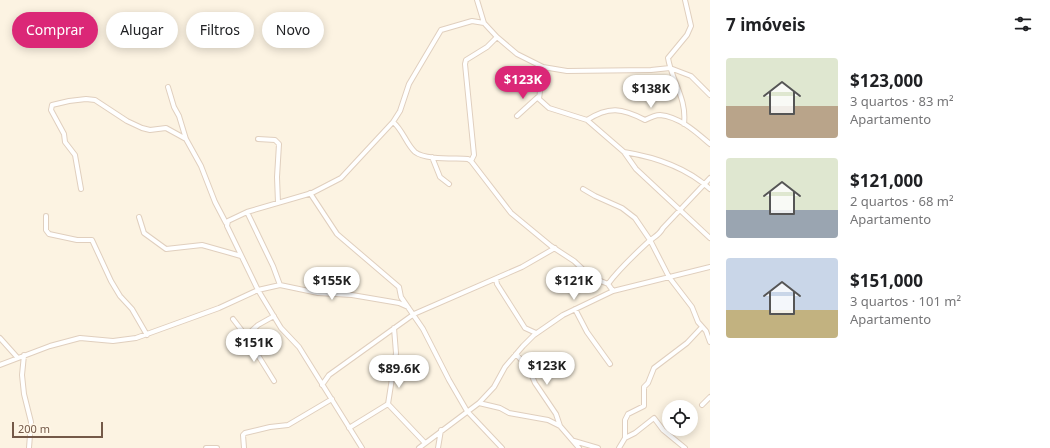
<!DOCTYPE html>
<html lang="pt">
<head>
<meta charset="utf-8">
<style>
  :root { --surface:#fff; --page:#f6f6f6; --text:#202124; --muted:#757577; --accent:#db2777 }
  body { margin:0; font-family:"Noto Sans",sans-serif; background:var(--page); color:var(--text); height:100vh; display:flex; flex-direction:column; font-size:15px; white-space:nowrap }
  * { box-sizing:border-box; margin:0 }
  p { font-size:13px; color:var(--muted) }
  .icon { flex:none; width:22px; height:22px; fill:none; stroke:currentColor; stroke-width:2; stroke-linecap:round; stroke-linejoin:round }
  .map { position:relative; flex:1; overflow:hidden }
  .side { display:flex; flex-direction:column; background:var(--surface); width:340px }
  .side>* { flex:none }
  .hud { position:absolute; left:12px; top:12px; width:380px; height:36px; display:flex; gap:8px }
  .controls { position:absolute; left:662px; top:400px; display:grid; gap:8px }
  .controls a { display:grid; place-items:center; width:36px; height:36px; border-radius:50%; background:var(--surface); box-shadow:0 2px 10px #0003; font-size:20px }
  .scale { position:absolute; left:12px; bottom:10px; width:91px; box-sizing:border-box; padding-left:4px; border:2px solid #745948; border-top:0; font-size:11px; line-height:14px; white-space:nowrap; color:#745948; -webkit-text-stroke:3px #fff7e8; paint-order:stroke }
  .price { position:absolute; translate:-50% -34px; padding:0 9px; border-radius:14px; background:#fff; color:#222; font-size:13px; line-height:26px; filter:drop-shadow(0 1px 2px #0008) }
  .price::after { content:''; position:absolute; left:50%; top:24px; width:12px; height:9px; margin-left:-6px; background:inherit; clip-path:polygon(0 0,100% 0,50% 100%) }
  .price.current { background:var(--accent); color:#fff }
  ul { padding:0; list-style:none }
  li { display:flex; align-items:center; gap:12px; height:100px; padding:0 16px }
  li span { display:grid; place-items:center; flex:none; width:112px; height:80px; border-radius:4px; color:#555 }
  li>.icon { margin-inline-start:auto }
  span .icon { width:48px; height:48px; fill:#fffc; stroke-width:1 }
  li b { font-size:17px }
  h2 { display:flex; justify-content:space-between; align-items:center; height:48px; padding:0 16px; font-size:17px }
  .chip { padding:0 14px; border-radius:18px; background:var(--surface); box-shadow:0 2px 10px #0003; font-size:14px; line-height:36px }
  .chip.current { background:var(--accent); color:#fff }
  main { display:flex; flex:1; min-height:0 }
  .map>svg:first-child { display:block }
  .lines { fill:none; stroke-linecap:round; stroke-linejoin:round }
  .minor-casing { stroke:#e0cfbe; stroke-width:6 }
  .minor { stroke:#fff; stroke-width:4 }
</style>
</head>
<body>
<main>
<div class="map">
<svg width="710" height="448" viewBox="0 0 710 448">
  <rect width="100%" height="100%" fill="#fcf3e2"/>
  <g class="lines">
    <!-- minor casing -->
    <g class="minor-casing">
      <path id="minor" d="M477,0L484,23
        M543,67L539,99L549,108L587,120L624,152L636,169L710,238
        M168,87L174,107L179,116L186,139L201,166L215,202L226,223
        M517,116L539,96
        M587,120C609,106 622,108 645,120C649,118 656,115 660,115C680,117 696,132 710,144
        M393,122C403,130 406,144 415,152C425,160 455,158 468,159L471,161L511,213L551,246L574,261L591,277L608,284L613,291
        M684,124C687,98 672,82 668,58L687,35L691,26L685,0
        M258,139L275,140L279,144L277,177L278,203
        M624,152C655,157 686,167 710,189
        M432,157L440,177L449,184
        M471,161L474,155L465,64L466,60L487,47L497,37
        M81,189L75,155L65,142L64,134L51,110L52,105L69,101L86,99L95,100L127,121L142,128L150,130L166,128L186,139
        M583,189L595,196L622,208L635,218L650,240L669,277L692,307L698,322L706,331L710,342
        M310,193L337,234L399,287L401,297L423,329L449,380L467,411L502,448
        M247,212L273,266L280,285
        M46,216V230L49,234L77,240H92L111,281L120,296L132,309L147,335
        M139,217L144,233L166,249L202,245L241,256
        M496,279L497,284L525,328L536,333
        M608,284C619,269 633,256 647,243C653,237 658,237 663,228L710,178
        M575,309L587,332L610,364
        M233,319L246,336L258,325L274,316
        M394,328L396,353L388,404L425,443
        M246,336L274,381
        M0,338L17,357
        M516,354L529,369L535,383L556,414L560,426
        M24,355L22,375L24,394L31,422L29,448
        M0,365L50,346L80,338L113,341L136,338L219,308L258,290L280,285L318,293L352,295L399,303L408,307
        M322,385L329,375L414,314L522,267L555,248
        M479,403L500,408L509,413L548,420L560,426L579,448
        M702,405L710,397
        M349,428L388,404
        M625,438L635,433L654,418L663,430L685,448
        M574,441L598,448
        M206,448H217
        M244,448L243,435L245,433L270,427L288,425L332,399
        M362,448L299,347L281,328L258,290L227,226L228,221L247,212L312,193L341,178L393,122L400,111L409,84L441,30L472,21L484,23L497,37L517,54L543,67L567,71L651,70L670,68L691,76L710,95
        M419,448L479,403L494,387L505,367L523,346L534,335L563,315L613,291L710,267
        M438,448L441,430
        M619,448L625,438V420L628,414L644,406V387L648,383L654,368L687,343L702,327"/>
    </g>
    <!-- minor -->
    <use href="#minor" class="minor"/>
  </g>
</svg>
<div class="controls">
<a><svg class="icon" aria-label="locate" viewBox="0 0 24 24"><circle cx="12" cy="12" r="6"/><path d="M12 2v4M12 18v4M2 12h4M18 12h4"/></svg></a>
</div>
<div class="scale">200 m</div>
<b class="price current" style="left:523px;top:100px">$123K</b>
<b class="price" style="left:651px;top:109px">$138K</b>
<b class="price" style="left:332px;top:301px">$155K</b>
<b class="price" style="left:574px;top:301px">$121K</b>
<b class="price" style="left:254px;top:363px">$151K</b>
<b class="price" style="left:547px;top:386px">$123K</b>
<b class="price" style="left:399px;top:389px">$89.6K</b>
<div class="hud">
<a class="chip current">Comprar</a>
<a class="chip">Alugar</a>
<a class="chip">Filtros</a>
<a class="chip">Novo</a>
</div>
</div>
<section class="side">
<h2>7 imóveis<svg class="icon" aria-label="filters" viewBox="0 0 24 24"><path d="M4 7h16M4 17h16"/><circle cx="9" cy="7" r="2"/><circle cx="15" cy="17" r="2"/></svg></h2>
<ul>
<li><span style="background:linear-gradient(#dfe7d0 60%,#b9a48a 0)"><svg class="icon" aria-label="home" viewBox="0 0 24 24"><path d="M3 11l9-7 9 7M6 9v11h12V9"/></svg></span><div><b>$123,000</b><p>3 quartos · 83 m²</p><p>Apartamento</p></div></li>
<li><span style="background:linear-gradient(#dfe7d0 65%,#9aa5b1 0)"><svg class="icon" aria-label="home" viewBox="0 0 24 24"><path d="M3 11l9-7 9 7M6 9v11h12V9"/></svg></span><div><b>$121,000</b><p>2 quartos · 68 m²</p><p>Apartamento</p></div></li>
<li><span style="background:linear-gradient(#c9d6e8 65%,#c2b280 0)"><svg class="icon" aria-label="home" viewBox="0 0 24 24"><path d="M3 11l9-7 9 7M6 9v11h12V9"/></svg></span><div><b>$151,000</b><p>3 quartos · 101 m²</p><p>Apartamento</p></div></li>
</ul>
</section>
</main>
</body>
</html>
